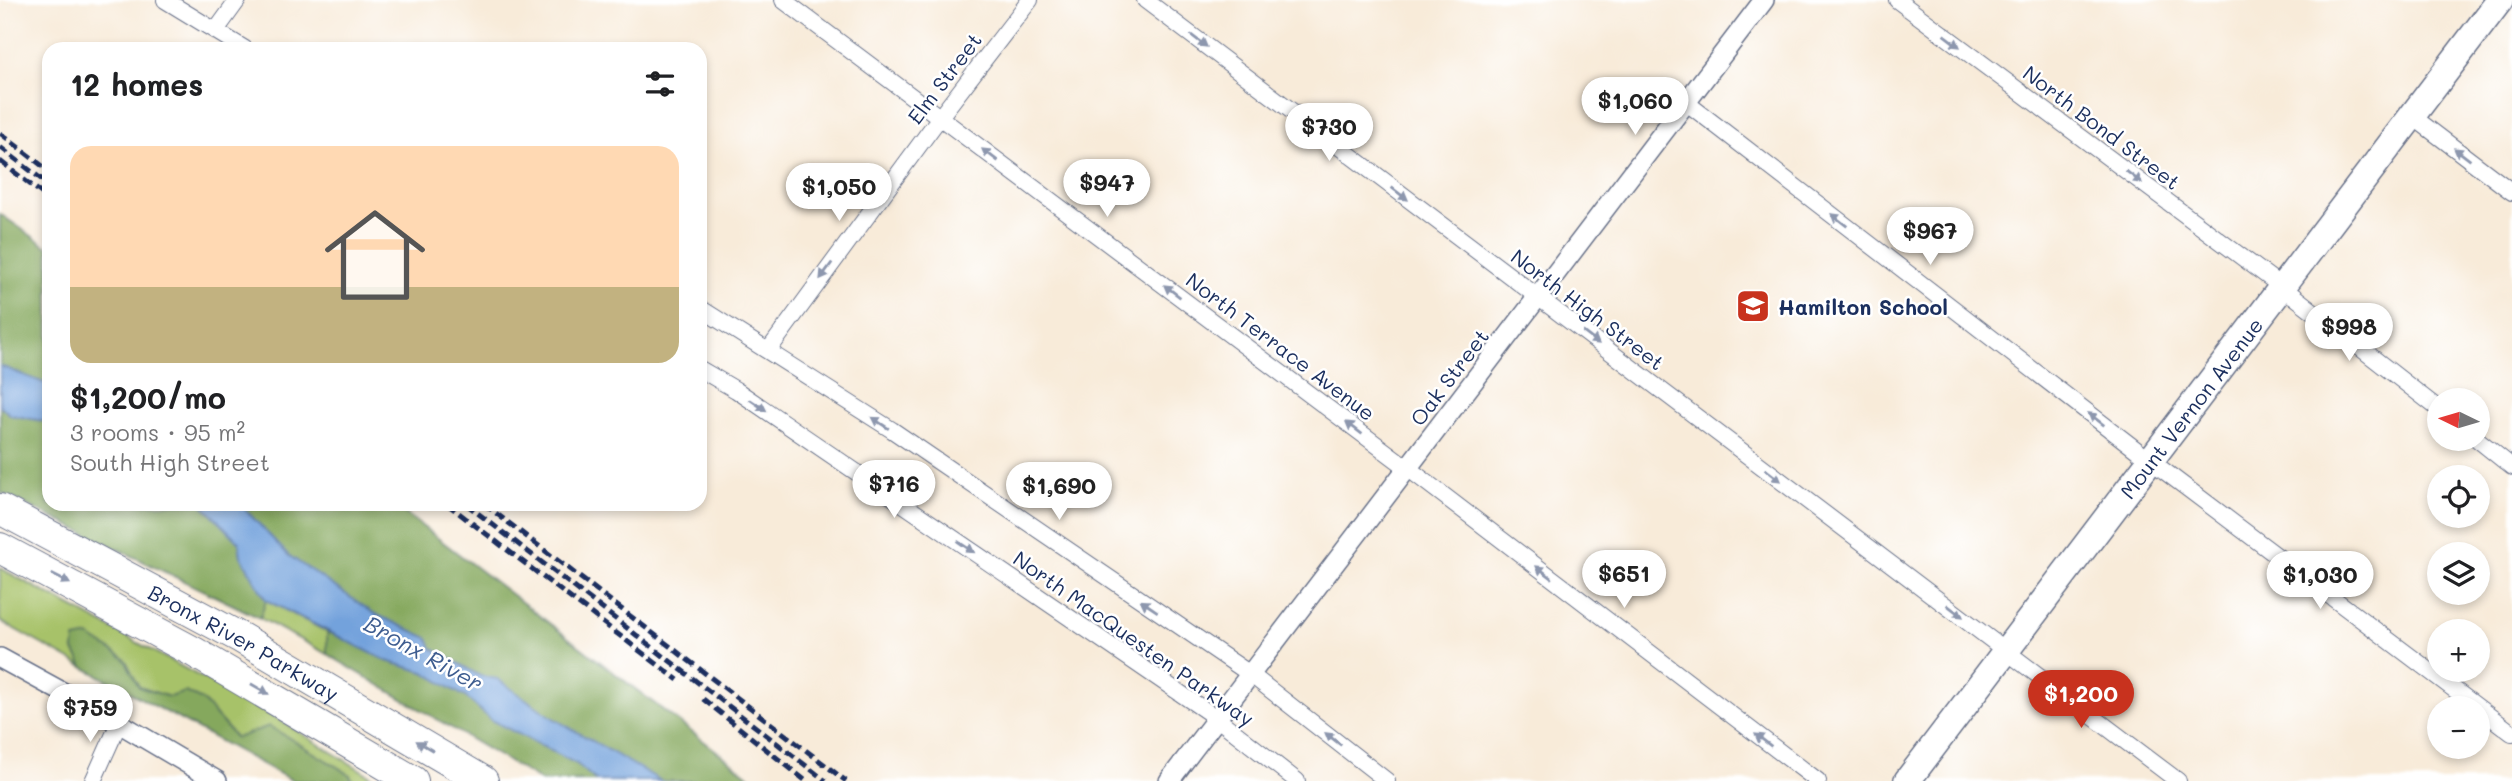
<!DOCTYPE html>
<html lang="en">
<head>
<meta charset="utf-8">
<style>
  :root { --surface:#fff; --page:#f2f2f2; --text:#202124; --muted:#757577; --line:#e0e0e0; --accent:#c8321e }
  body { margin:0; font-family:Mali,sans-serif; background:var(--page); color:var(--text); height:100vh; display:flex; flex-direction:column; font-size:26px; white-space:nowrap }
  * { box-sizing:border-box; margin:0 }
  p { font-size:23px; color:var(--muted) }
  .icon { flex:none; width:38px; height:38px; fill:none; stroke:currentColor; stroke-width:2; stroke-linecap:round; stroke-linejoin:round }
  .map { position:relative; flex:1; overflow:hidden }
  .panel { position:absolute; left:42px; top:42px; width:665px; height:469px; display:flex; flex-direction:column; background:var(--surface); border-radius:21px; box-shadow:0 4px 10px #0003 }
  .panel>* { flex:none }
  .needle { width:46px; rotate:275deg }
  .buttons { position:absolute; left:2427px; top:388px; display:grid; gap:14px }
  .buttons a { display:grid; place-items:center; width:63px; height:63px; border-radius:50%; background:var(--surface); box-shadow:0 4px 10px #0003; font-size:35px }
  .price { position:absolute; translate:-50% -60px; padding:0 16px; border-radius:24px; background:#fff; color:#222; font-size:23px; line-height:46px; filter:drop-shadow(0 2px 4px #0008) }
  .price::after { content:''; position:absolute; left:50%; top:42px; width:21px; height:16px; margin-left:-10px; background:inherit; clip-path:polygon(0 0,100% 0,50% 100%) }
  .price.selected { background:var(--accent); color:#fff }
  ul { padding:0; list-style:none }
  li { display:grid; align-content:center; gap:14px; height:371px; padding:0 28px }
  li+li { border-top:2px solid var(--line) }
  li span { display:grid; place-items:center; height:217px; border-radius:21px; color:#555 }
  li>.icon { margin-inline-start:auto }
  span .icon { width:126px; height:126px; fill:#fffc; stroke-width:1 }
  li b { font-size:30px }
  h2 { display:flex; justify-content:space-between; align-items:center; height:84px; padding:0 28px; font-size:30px }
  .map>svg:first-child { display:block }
  .green { fill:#a7c269; stroke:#617864; stroke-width:2 }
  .forest { fill:#85a85d; stroke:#506c5e; stroke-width:2 }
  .water { fill:#73a2dc; stroke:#47689d; stroke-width:2 }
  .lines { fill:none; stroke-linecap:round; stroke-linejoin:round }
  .minor-casing { stroke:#687189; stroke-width:18 }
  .tertiary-casing { stroke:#687189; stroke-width:22 }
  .primary-casing { stroke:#687189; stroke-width:29 }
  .motorway-casing { stroke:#687189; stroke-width:32 }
  .minor { stroke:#fff; stroke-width:16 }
  .tertiary { stroke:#fff; stroke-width:19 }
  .primary { stroke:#fff; stroke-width:26 }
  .motorway { stroke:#fff; stroke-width:30 }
  .rail { stroke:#1b2f5e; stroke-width:5; stroke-dasharray:10 5; stroke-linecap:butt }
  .oneway { fill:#8d97ae }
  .labels { text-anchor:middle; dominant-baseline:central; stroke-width:5; stroke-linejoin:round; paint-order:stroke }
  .street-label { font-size:21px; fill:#1b2f5e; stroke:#fff }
  .poi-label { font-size:21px; font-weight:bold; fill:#1b2f5e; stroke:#fff; text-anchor:start }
  .water-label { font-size:23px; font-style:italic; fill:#3e5d90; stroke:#fff }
</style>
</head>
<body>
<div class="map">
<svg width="2512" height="781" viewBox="0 0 2512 781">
  <rect width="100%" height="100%" fill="#fff"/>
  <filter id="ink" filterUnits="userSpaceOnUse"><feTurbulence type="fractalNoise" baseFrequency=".0143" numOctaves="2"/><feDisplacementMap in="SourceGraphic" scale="14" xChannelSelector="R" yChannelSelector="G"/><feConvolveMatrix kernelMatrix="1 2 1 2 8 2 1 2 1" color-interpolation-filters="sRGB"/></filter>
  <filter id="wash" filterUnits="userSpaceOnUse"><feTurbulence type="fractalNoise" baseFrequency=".00686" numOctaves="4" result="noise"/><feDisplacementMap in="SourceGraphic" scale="28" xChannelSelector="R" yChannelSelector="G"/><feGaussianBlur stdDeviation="1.57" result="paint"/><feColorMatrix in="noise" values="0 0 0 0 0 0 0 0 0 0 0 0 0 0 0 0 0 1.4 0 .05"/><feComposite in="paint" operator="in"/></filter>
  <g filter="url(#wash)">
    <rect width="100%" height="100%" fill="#f8ebd9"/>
    <!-- green -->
    <path class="green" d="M0,568L276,718L379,781H353L349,774L236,738L202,700L169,697L139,687L125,659L74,650L83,667L0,621Z
      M266,600L327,632V654L260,618Z"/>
    <!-- forest -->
    <path class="forest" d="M0,214L49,248V385L0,366Z
      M0,406L11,415L49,422V504H202L239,542L241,556L266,600L260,618L0,492Z
      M240,504H393L756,781H661L553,718L497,680L480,676L432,648L427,638L375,614L288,555Z
      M327,632L357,643L387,661L424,672L467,698L491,720L577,764L597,781H541L327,654Z
      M89,636L125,659L139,687L169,697L186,692L202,700L236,738L269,726L349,774L353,781H293L83,667L74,650L75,639Z"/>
    <!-- water -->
    <path class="water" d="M0,366L49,385V422L11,415L0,406Z
      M202,504H240L288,555L375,614L428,638L432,648L480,676L497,679L553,718L661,781H597L577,764L491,720L467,698L424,672L387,661L266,600L241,556L239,542Z"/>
  </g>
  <g filter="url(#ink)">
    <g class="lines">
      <!-- minor casing -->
      <g class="minor-casing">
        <path id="minor" d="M165,0L245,49
          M783,0L1409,469L1818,781
          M1145,0L2178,781
          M1897,0L2282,287L2440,410
          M217,29L238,0
          M1687,103L2151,461L2512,733
          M2412,116L2512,192
          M700,308L892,430L1250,674L1387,781
          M768,351L940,117L1030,0
          M700,369L736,390L1215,717L1297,781
          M2477,439L2512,467
          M93,781L119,723"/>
      </g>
      <!-- tertiary casing -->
      <g class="tertiary-casing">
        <path id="tertiary" d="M0,658L119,723L217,781
          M1169,781L1764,0"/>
      </g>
      <!-- primary casing -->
      <g class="primary-casing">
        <g id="primary">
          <path id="s1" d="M1907,781L2500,0"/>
        </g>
      </g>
      <!-- motorway casing -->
      <g class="motorway-casing">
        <g id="motorway">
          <path id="s2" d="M0,509L241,638L483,781"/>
          <path d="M0,548L194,652L413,781"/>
        </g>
      </g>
      <!-- minor -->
      <use href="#minor" class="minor"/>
      <!-- tertiary -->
      <use href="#tertiary" class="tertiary"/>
      <!-- primary -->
      <use href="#primary" class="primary"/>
      <!-- motorway -->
      <use href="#motorway" class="motorway"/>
      <!-- rail -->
      <path class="rail" d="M0,133L49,171
        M0,147L49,185
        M0,161L49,199
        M447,504L678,680
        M466,504L826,781
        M484,504L846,781
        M703,699L806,781"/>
    </g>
    <!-- one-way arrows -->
    <defs><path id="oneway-solid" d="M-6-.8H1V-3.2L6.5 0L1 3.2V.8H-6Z" transform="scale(1.75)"/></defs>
    <g class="oneway">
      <use href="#oneway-solid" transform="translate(1199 41) rotate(37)"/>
      <use href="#oneway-solid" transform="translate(1952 41) rotate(37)"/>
      <use href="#oneway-solid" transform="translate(2462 154) rotate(-143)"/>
      <use href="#oneway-solid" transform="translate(990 155) rotate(-143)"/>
      <use href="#oneway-solid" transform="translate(2134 177) rotate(37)"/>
      <use href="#oneway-solid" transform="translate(1400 194) rotate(37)"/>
      <use href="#oneway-solid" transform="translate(1839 220) rotate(-142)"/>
      <use href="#oneway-solid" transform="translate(826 271) rotate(126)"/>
      <use href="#oneway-solid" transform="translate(1172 291) rotate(-143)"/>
      <use href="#oneway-solid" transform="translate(1591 338) rotate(37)"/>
      <use href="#oneway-solid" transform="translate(758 405) rotate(34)"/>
      <use href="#oneway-solid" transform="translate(2096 419) rotate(-142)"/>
      <use href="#oneway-solid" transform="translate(880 423) rotate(-147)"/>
      <use href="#oneway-solid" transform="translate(1354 428) rotate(-143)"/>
      <use href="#oneway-solid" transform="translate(1773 475) rotate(37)"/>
      <use href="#oneway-solid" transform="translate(966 547) rotate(34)"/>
      <use href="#oneway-solid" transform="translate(1544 572) rotate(-143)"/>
      <use href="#oneway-solid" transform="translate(61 579) rotate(27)"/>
      <use href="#oneway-solid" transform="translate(1149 606) rotate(-146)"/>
      <use href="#oneway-solid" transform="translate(1955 611) rotate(37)"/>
      <use href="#oneway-solid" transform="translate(260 689) rotate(30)"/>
      <use href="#oneway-solid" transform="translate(1333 739) rotate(-142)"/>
      <use href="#oneway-solid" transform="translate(1763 740) rotate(-143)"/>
      <use href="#oneway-solid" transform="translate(425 746) rotate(-149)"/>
    </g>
  </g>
  <!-- icons -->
  <defs>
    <g id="school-square" transform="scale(1.75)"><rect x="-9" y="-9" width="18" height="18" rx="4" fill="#c8321e" stroke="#fff"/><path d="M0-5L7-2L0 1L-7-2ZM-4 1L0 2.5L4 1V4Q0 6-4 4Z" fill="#fff"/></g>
  </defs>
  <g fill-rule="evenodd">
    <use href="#school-square" x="1753" y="306"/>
  </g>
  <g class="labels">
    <!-- street labels -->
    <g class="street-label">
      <text transform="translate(944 78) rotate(-53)">Elm Street</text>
      <text transform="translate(2102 127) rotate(37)">North Bond Street</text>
      <text transform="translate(1588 309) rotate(37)">North High Street</text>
      <text transform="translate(1281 346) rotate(37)">North Terrace Avenue</text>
      <text transform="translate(1449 377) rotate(-53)">Oak Street</text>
      <text stroke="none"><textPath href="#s1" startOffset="469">Mount Vernon Avenue</textPath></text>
      <text transform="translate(1134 638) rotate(35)">North MacQuesten Parkway</text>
      <text stroke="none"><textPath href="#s2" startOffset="278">Bronx River Parkway</textPath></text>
    </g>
    <!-- poi labels -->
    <g class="poi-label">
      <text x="1778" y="306">Hamilton School</text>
    </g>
    <!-- water labels -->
    <g class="water-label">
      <text transform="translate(424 653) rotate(29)">Bronx River</text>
    </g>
  </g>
</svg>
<div class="buttons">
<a><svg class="needle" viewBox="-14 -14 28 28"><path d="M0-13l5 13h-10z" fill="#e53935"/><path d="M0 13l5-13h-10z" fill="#757577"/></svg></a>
<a><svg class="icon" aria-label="locate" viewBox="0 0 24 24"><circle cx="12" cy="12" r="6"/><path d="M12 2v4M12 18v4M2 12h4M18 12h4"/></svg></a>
<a><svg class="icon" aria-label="layers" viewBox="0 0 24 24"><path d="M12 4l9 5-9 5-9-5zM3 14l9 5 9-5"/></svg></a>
<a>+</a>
<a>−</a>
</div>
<b class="price" style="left:1635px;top:137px">$1,060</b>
<b class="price" style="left:1329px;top:163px">$730</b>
<b class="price" style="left:1107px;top:219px">$947</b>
<b class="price" style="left:839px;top:223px">$1,050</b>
<b class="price" style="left:1930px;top:267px">$967</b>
<b class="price" style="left:2349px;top:363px">$998</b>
<b class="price" style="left:894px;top:520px">$716</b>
<b class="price" style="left:1059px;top:522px">$1,690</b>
<b class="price" style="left:1624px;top:610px">$651</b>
<b class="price" style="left:2320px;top:611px">$1,030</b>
<b class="price selected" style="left:2081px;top:730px">$1,200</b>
<b class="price" style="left:90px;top:744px">$759</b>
<section class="panel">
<h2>12 homes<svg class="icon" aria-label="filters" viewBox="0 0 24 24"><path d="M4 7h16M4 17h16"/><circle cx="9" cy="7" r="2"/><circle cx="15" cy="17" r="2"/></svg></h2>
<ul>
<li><span style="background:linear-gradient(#ffd9b3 65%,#c2b280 0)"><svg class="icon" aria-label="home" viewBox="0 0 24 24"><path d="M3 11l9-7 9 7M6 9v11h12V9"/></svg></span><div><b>$1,200/mo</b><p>3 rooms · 95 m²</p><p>South High Street</p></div></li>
</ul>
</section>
</div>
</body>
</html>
